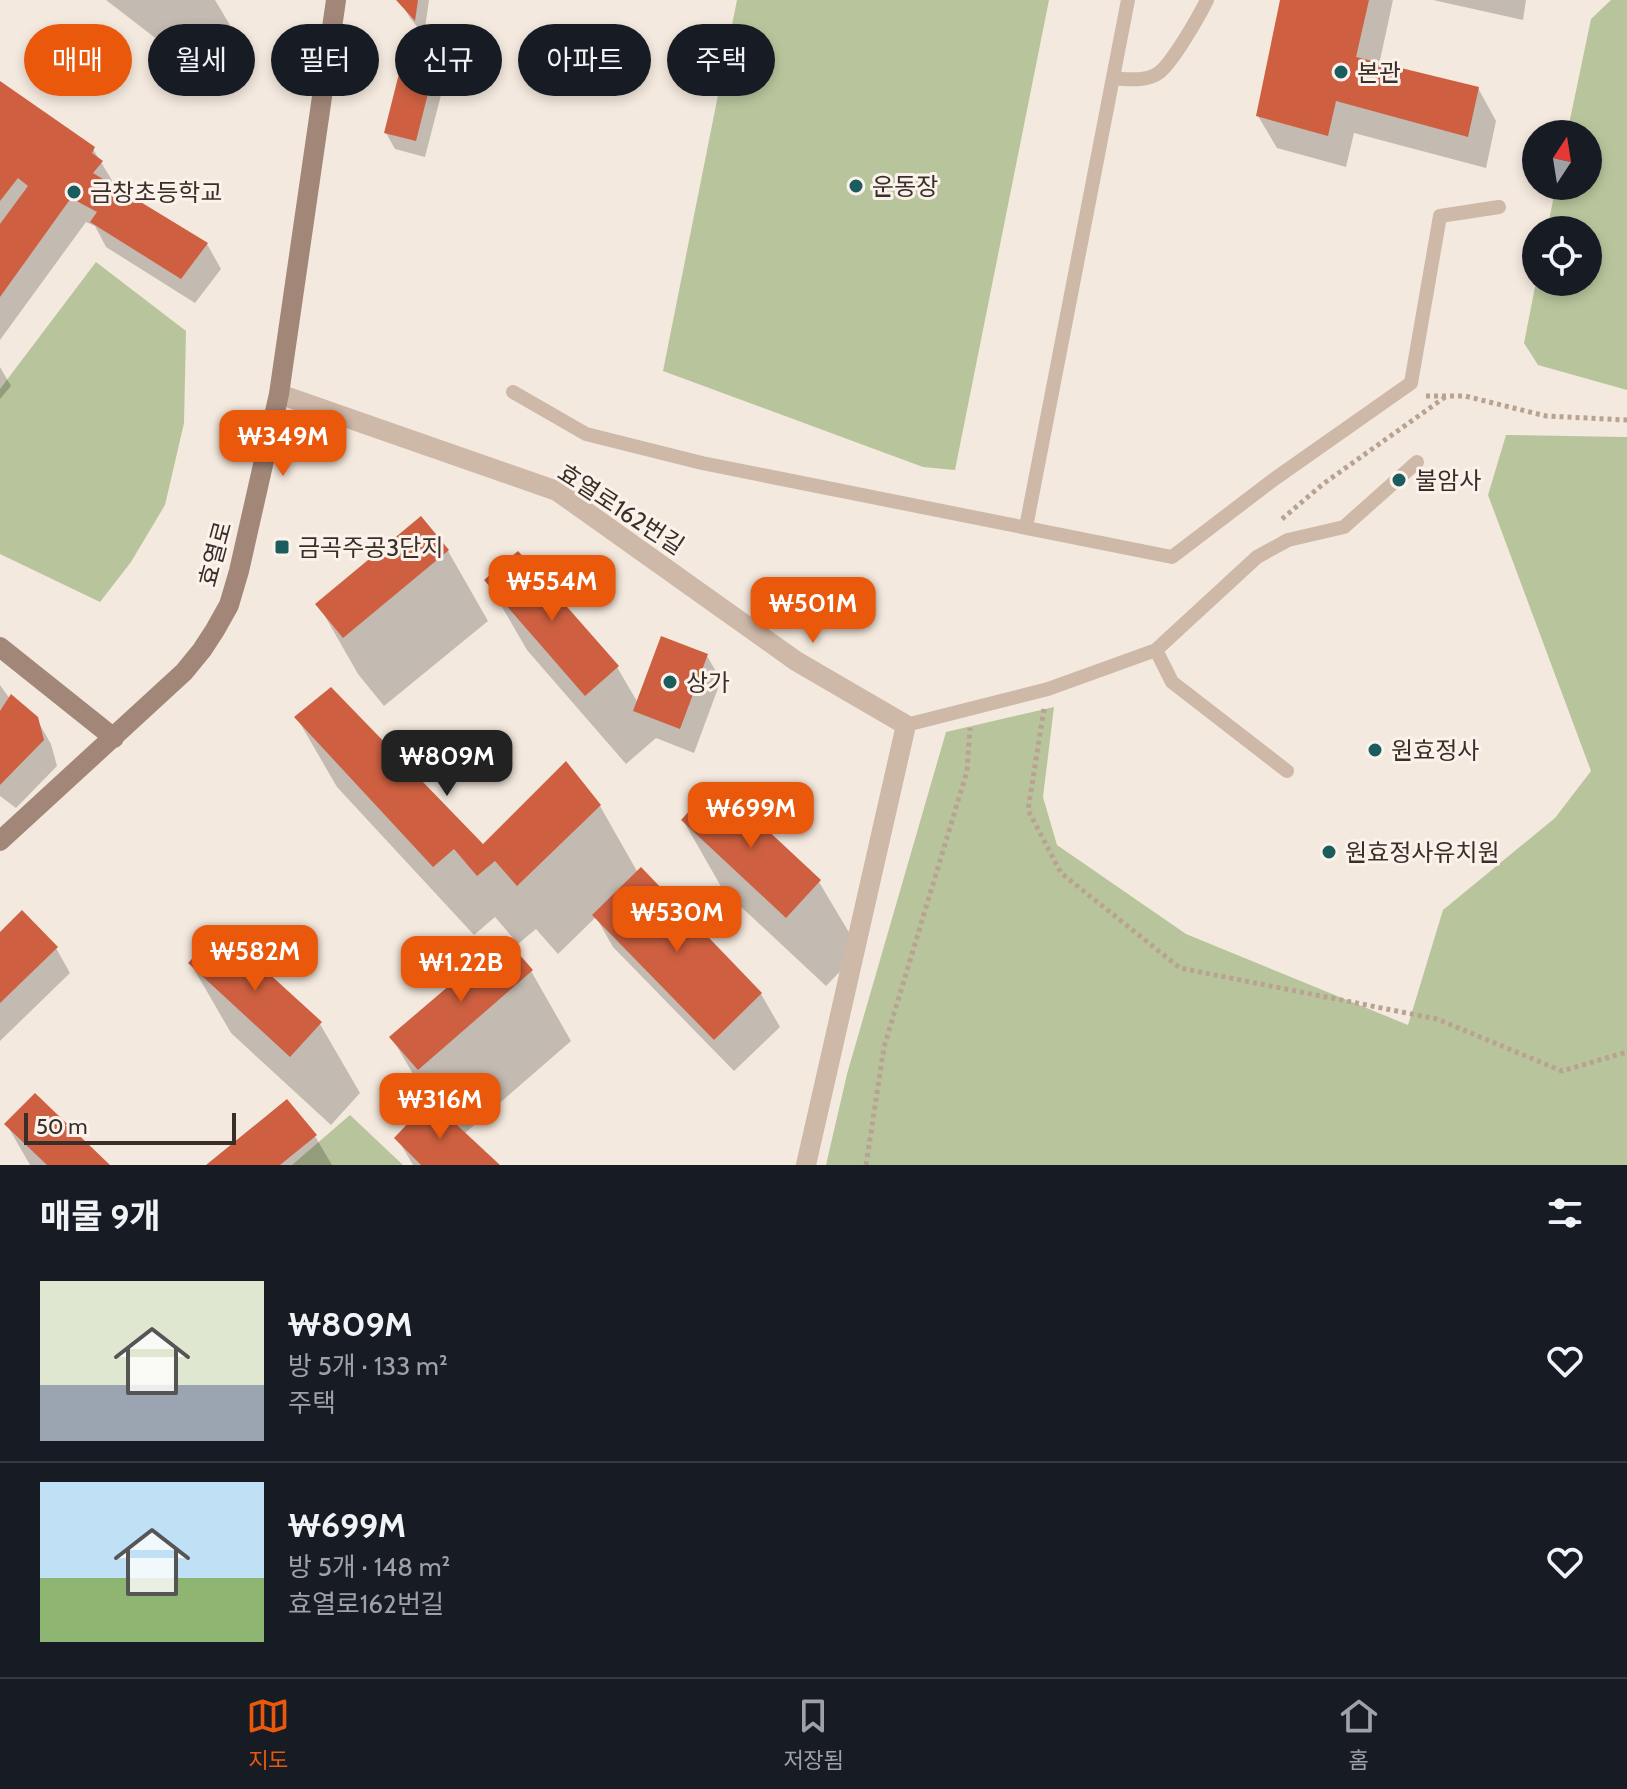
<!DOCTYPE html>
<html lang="ko">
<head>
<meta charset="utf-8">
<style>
  :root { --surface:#171b24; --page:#242831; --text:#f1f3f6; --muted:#9ea1a6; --line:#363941; --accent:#ea580c }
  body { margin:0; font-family:Cabin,"Noto Sans KR",sans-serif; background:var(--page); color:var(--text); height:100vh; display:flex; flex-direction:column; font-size:30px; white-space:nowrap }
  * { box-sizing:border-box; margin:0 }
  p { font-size:26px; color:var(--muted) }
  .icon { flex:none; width:44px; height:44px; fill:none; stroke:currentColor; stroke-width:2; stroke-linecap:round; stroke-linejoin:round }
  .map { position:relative; height:1165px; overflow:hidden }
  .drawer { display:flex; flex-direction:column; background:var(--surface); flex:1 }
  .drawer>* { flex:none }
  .banner { position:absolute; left:24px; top:24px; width:800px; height:72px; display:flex; gap:16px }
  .needle { width:52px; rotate:12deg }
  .buttons { position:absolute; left:1522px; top:120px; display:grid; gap:16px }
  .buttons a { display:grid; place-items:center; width:80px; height:80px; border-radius:50%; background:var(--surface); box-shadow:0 4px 12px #0003; font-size:40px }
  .scale { position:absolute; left:24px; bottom:20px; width:212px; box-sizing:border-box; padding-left:8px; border:4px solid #3a2e29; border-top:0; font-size:22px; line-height:28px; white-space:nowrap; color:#3a2e29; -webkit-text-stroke:6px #fbf3eb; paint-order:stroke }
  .price { position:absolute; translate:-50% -68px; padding:0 18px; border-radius:16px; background:var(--accent); color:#fff; font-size:26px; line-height:52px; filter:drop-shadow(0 2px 4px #0008) }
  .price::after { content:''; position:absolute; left:50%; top:48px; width:24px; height:18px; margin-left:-12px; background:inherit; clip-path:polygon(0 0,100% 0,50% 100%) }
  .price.current { background:#222; color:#fff }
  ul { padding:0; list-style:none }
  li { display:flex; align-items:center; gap:24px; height:200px; padding:0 40px }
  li+li { border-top:2px solid var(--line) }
  li span { display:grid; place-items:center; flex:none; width:224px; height:160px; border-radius:0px; color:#555 }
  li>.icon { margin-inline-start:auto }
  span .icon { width:96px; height:96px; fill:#fffc; stroke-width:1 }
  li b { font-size:34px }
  h2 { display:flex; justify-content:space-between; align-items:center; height:96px; padding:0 40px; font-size:34px }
  .chip { padding:0 28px; border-radius:36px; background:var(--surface); box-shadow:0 4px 12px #0003; font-size:28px; line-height:72px }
  .chip.current { background:var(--accent); color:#fff }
  .tab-bar { display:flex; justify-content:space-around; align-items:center; height:112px; border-top:2px solid var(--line); background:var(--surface); font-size:22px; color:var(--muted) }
  .tab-bar a { display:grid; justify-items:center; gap:4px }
  .tab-bar .current { color:var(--accent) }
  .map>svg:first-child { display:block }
  .green { fill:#b8c59c }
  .shadow { fill:#0003 }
  .building { fill:#ce6041 }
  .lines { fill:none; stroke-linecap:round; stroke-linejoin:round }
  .path { stroke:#baa292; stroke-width:5; stroke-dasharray:4 4; stroke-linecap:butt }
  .lane { stroke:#ceb8a8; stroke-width:14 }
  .street { stroke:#ceb8a8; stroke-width:20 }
  .secondary { stroke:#a28779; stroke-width:20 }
  .poi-dot { fill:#1b5c5f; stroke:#fbf3eb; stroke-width:3 }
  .labels { text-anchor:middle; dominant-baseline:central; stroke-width:6; stroke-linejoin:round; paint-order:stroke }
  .poi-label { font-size:24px; fill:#3a2e29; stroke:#fbf3eb; text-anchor:start }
  .street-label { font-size:24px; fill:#3a2e29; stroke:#fbf3eb }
</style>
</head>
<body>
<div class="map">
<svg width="1627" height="1165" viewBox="0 0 1627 1165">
  <rect width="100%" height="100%" fill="#f4e9de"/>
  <!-- green -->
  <path class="green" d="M737,0H1049L955,470L923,467L663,371Z
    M1611,0H1627V390L1538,365L1524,343L1536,282H1588V230H1547L1556,186H1588V134H1567L1591,19Z
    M96,262L186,331L184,423L165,505L131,562L100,602L0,554V389Z
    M1506,435L1627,437V1165H826L847,1074L946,732L1054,707L1043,797L1057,845L1186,934L1408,1025L1443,910L1555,818L1591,771L1488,495Z
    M350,1115L403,1165H292Z"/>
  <!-- shadow -->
  <path class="shadow" d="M106,0H215L237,37L206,77Z
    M400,0H429L424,35L410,18Z
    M1282,0H1393L1379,65L1478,88L1496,121L1486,168L1354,133L1346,167L1277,148L1258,116Z
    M1433,0H1526L1523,20Z
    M439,48L449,64L425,157L395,149L386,133Z
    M0,84L93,149L116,187L114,188L207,244L221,269L195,303L106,247L95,226L86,222L0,340Z
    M0,367L11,386L0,399Z
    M421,519L448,551L488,621L384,706L358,674L318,604Z
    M487,581L617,667L638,703L707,656L721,680L694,753L656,738L626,764L527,650Z
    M0,685L10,699L36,718L51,744L57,766L16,808L0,796Z
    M297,718L483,847L600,806L638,873L641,870L761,994L780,1027L734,1071L613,947L596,917L558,954L536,929L518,944L495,917L474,935L337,787Z
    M683,820L819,882L860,951L826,986L723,890Z
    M0,934L56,948L70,973L0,1041Z
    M191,964L320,1024L360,1093L331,1125L231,1033Z
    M531,971L571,1041L464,1134L497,1165H413L397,1138L430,1103L392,1038Z
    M7,1125L107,1165H30Z
    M315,1136L332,1165H209Z"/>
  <!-- building -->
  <path class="building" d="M396,0H418L415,21Z
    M1280,0H1369L1356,57L1479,87L1468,137L1336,101L1328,136L1256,116Z
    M408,38L440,46L416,141L384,133Z
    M0,81L95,147L92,153L103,161L93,173L208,243L181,279L90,222L97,212L71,198L0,297V224L28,186L18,178L0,201Z
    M421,516L449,550L343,638L315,604Z
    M518,551L619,666L585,696L484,580Z
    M661,636L708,654L680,729L633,711Z
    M331,687L483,844L566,761L601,805L517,886L495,861L477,876L454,849L433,867L294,717Z
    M11,694L38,717L44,740L0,785V711Z
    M716,782L821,880L786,918L681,820Z
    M641,867L762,993L714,1040L592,915Z
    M22,910L58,947L0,1003V932Z
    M220,929L322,1022L290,1057L188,963Z
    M505,938L533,970L418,1070L389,1037Z
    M35,1093L110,1165H47L4,1124Z
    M287,1099L317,1135L280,1165H206Z
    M430,1100L500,1165H421L394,1138Z"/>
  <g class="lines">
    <!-- path -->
    <path class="path" d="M1426,396H1465L1546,416L1627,420
      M1282,519L1323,484L1448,395
      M1044,709L1028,810L1061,873L1180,968L1437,1019L1562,1071L1627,1052
      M866,1165L884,1047L967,771L970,728"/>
    <!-- lane -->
    <path class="lane" d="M1113,78C1126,79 1144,82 1157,74C1171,66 1199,16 1207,0
      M513,392L586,434L702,463L1172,557L1273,480L1411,383L1440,216L1499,207
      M1026,527L1128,0
      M1156,650L1172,682L1287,771
      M906,725L1048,689L1156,650L1257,557L1288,540L1344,527L1417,462"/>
    <!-- street -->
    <path class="street" d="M279,394L557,491L796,661L906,725L806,1165"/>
    <!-- secondary -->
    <path class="secondary" d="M0,647L114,738
      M0,841L184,672L202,650L215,630L229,605L239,571L279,394L336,0"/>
  </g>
  <!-- markers -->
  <g class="poi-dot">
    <circle cx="1341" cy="72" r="8"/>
    <circle cx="856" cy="186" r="8"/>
    <circle cx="74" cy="192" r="8"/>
    <circle cx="1399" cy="480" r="8"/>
    <rect x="274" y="539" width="16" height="16" rx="4"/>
    <circle cx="670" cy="682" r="8"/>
    <circle cx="1375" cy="750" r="8"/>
    <circle cx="1329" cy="852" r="8"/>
  </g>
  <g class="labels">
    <!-- poi labels -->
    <g class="poi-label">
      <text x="1357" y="72">본관</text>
      <text x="872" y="186">운동장</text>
      <text x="90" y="192">금창초등학교</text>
      <text x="1415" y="480">불암사</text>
      <text x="298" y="547">금곡주공3단지</text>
      <text x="686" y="682">상가</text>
      <text x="1391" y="750">원효정사</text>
      <text x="1345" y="852">원효정사유치원</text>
    </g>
    <!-- street labels -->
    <g class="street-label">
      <text transform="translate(621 509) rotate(33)">효열로162번길</text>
      <text transform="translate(215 554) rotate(-75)">효열로</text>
    </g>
  </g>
</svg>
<div class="buttons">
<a><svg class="needle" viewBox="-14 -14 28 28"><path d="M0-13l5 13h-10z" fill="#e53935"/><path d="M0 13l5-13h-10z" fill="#9ea1a6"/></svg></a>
<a><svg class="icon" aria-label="locate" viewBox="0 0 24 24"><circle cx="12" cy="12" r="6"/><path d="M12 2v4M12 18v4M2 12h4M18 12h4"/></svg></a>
</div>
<div class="scale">50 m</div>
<b class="price" style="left:283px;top:478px">₩349M</b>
<b class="price" style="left:552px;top:623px">₩554M</b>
<b class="price" style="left:813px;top:645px">₩501M</b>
<b class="price current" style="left:447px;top:798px">₩809M</b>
<b class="price" style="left:751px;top:850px">₩699M</b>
<b class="price" style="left:677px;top:954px">₩530M</b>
<b class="price" style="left:255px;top:993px">₩582M</b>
<b class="price" style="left:461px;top:1004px">₩1.22B</b>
<b class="price" style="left:440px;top:1141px">₩316M</b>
<div class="banner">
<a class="chip current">매매</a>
<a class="chip">월세</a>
<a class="chip">필터</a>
<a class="chip">신규</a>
<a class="chip">아파트</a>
<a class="chip">주택</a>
</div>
</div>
<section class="drawer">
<h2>매물 9개<svg class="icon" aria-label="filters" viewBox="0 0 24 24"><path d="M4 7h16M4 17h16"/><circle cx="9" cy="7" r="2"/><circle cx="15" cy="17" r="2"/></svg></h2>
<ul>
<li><span style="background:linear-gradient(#dfe7d0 65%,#9aa5b1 0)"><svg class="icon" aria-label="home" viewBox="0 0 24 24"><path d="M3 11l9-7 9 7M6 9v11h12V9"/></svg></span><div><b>₩809M</b><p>방 5개 · 133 m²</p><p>주택</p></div><svg class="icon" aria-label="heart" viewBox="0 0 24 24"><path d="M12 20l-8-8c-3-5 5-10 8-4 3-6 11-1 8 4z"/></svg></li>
<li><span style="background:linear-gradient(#bfe0f5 60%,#8fb573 0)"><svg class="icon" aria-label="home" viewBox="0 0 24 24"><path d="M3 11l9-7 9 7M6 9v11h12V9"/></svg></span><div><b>₩699M</b><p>방 5개 · 148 m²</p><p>효열로162번길</p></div><svg class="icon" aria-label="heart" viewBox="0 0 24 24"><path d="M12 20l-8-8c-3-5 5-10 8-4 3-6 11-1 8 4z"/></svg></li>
</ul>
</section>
<nav class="tab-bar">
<a class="current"><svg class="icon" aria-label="map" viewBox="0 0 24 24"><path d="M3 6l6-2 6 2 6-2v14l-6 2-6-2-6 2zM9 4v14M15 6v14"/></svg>지도</a>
<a><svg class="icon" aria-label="saved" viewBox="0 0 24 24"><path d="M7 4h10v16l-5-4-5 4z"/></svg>저장됨</a>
<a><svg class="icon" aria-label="home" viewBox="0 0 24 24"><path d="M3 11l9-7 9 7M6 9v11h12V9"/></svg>홈</a>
</nav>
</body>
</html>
